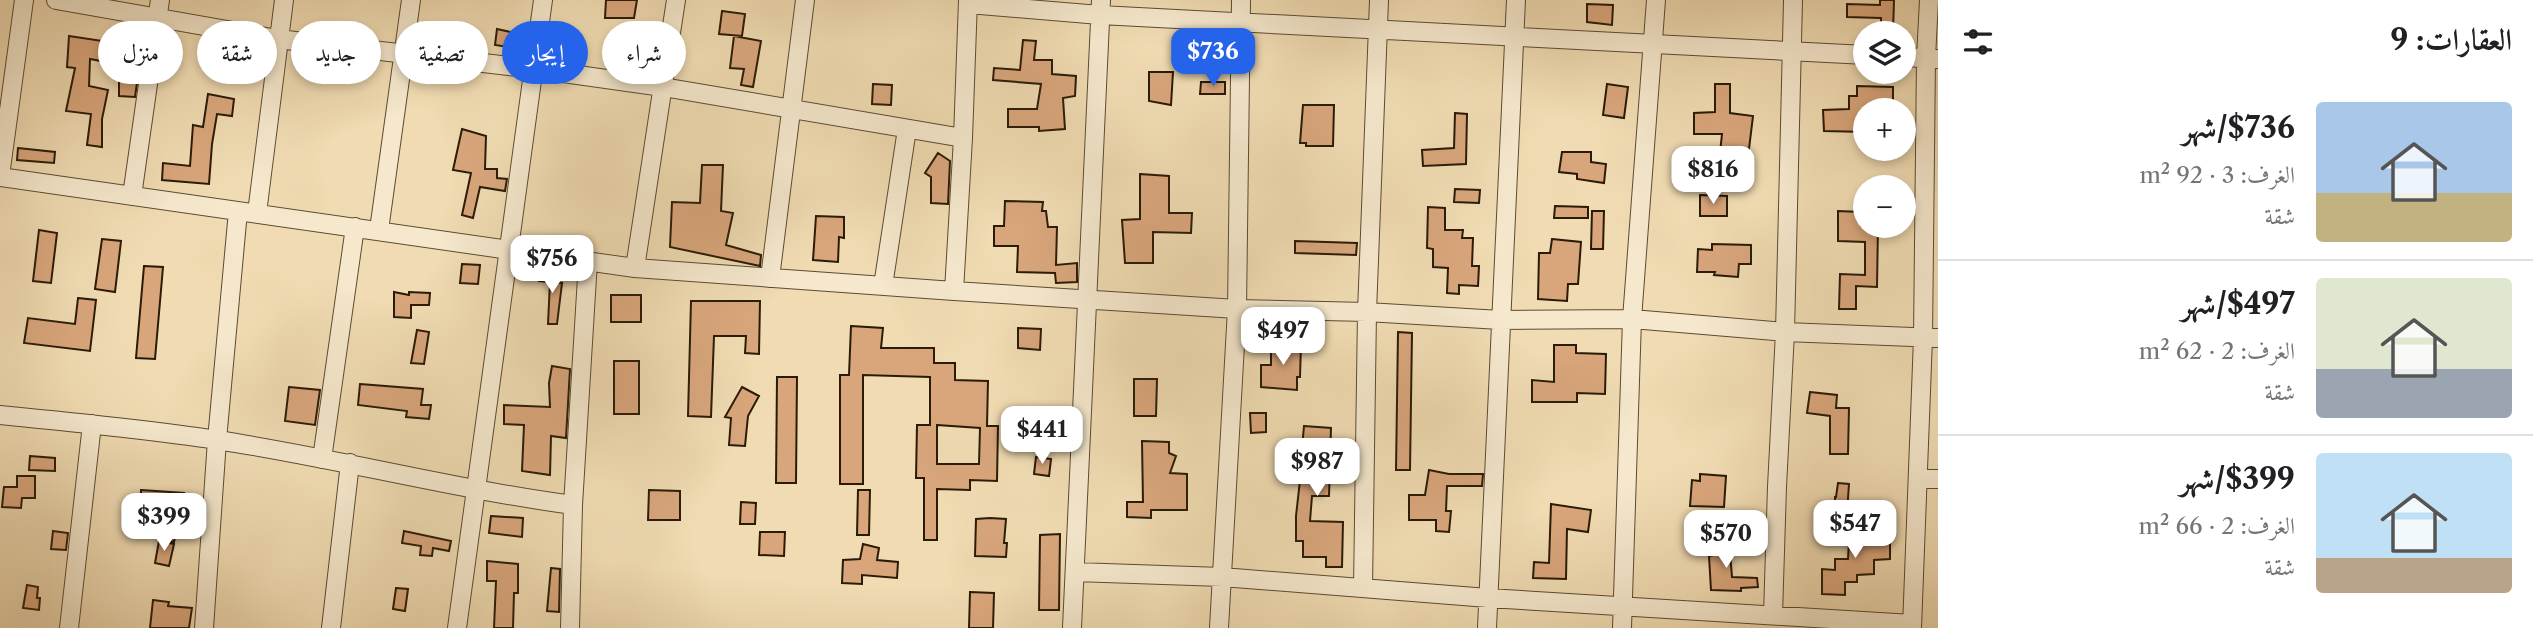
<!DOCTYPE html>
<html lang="ar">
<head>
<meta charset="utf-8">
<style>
  :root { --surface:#fff; --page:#f6f6f6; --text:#202124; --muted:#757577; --line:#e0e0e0; --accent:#2563eb }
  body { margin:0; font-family:"Libre Caslon Text",Amiri,serif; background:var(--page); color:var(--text); direction:rtl; height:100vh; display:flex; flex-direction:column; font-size:26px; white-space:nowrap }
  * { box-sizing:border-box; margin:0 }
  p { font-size:23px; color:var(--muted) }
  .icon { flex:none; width:38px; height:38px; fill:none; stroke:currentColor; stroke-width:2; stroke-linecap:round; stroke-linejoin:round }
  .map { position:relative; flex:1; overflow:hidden; direction:ltr }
  .panel { display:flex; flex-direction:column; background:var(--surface); width:595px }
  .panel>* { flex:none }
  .top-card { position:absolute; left:21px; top:21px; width:665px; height:63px; direction:rtl; display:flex; gap:14px }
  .buttons { position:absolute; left:1853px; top:21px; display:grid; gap:14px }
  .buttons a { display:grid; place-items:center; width:63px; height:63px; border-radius:50%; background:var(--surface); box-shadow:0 4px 10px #0003; font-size:35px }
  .price { position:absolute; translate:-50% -60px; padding:0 16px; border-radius:14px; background:#fff; color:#222; font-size:23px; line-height:46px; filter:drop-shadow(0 2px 4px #0008) }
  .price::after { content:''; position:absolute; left:50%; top:42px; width:21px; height:16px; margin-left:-10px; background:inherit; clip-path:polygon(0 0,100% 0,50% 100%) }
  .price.on { background:var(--accent); color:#fff }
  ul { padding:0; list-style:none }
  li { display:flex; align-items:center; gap:21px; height:175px; padding:0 21px }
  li+li { border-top:2px solid var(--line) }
  li span { display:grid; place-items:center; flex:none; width:196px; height:140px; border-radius:7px; color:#555 }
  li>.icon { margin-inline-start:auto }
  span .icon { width:84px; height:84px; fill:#fffc; stroke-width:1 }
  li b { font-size:30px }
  h2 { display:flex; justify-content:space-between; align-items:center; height:84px; padding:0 21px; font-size:30px }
  .pill { padding:0 24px; border-radius:32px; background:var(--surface); box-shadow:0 4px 10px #0003; font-size:24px; line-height:63px }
  .pill.on { background:var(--accent); color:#fff }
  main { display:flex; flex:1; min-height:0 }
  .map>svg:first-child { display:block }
  .building { fill:#d9a67c; stroke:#2a1b07; stroke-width:2; fill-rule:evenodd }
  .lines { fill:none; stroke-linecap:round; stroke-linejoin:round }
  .street-casing { stroke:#5c4b32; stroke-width:20 }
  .street { stroke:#f5e8cd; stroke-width:18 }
</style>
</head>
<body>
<main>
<section class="panel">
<h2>العقارات: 9<svg class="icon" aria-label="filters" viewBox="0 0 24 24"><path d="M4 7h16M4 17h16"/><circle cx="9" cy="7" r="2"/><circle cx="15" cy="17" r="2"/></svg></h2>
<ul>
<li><span style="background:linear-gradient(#a9c7e8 65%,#c2b280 0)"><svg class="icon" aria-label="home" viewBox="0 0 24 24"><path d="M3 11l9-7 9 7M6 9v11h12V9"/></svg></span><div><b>$736/شهر</b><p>الغرف: 3 · 92 m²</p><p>شقة</p></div></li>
<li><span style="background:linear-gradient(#dfe7d0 65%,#9aa5b1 0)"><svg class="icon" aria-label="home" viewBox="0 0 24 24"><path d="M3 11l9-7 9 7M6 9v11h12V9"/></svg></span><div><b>$497/شهر</b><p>الغرف: 2 · 62 m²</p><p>شقة</p></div></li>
<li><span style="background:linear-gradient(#bfe0f5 75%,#b9a48a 0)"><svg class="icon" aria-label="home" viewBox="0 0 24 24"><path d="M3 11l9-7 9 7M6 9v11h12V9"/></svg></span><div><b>$399/شهر</b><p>الغرف: 2 · 66 m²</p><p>شقة</p></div></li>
</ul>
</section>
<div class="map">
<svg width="1938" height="628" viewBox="0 0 1938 628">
  <rect width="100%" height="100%" fill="#f0dbb2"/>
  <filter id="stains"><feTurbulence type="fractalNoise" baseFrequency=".00286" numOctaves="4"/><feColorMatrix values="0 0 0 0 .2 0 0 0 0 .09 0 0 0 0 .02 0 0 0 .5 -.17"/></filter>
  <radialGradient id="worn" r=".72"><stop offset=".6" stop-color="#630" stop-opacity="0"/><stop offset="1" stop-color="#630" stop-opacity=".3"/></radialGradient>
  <!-- building -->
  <path class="building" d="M606,0H637L634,18H605Z
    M1880,0H1894L1893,33H1881V18L1847,17V4L1880,5Z
    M1587,4L1613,5L1612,25L1587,22Z
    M722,11L745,14L742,36L719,34Z
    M497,29L524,35L521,49L495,45Z
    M69,36L116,43L112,63L90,59L89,86L108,90L102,119V147L87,145L91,114L66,111L75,68L67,67Z
    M734,36L761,41L753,87L741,85L744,69L730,68Z
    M1023,40L1036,41L1034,60H1052V74L1076,76L1075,96L1063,98L1065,129L1039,131V127H1008V109H1037L1041,84L993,80L994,68L1020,70Z
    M119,69H139L135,97L119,96Z
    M1149,72H1173L1171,105L1149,101Z
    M1201,82H1225V94H1200Z
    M873,84L892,85L891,105L872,104Z
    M1607,84L1628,87L1624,118L1603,115Z
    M1715,84H1730V113L1753,116L1748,157L1720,153L1722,134H1694V113L1715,112Z
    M1857,86L1893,87V110H1866V132L1824,131L1823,110L1849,109V96H1857Z
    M208,94L234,99L232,116L217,114L212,144L209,184L162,180L163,163L190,166L193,125L203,127Z
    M1303,105H1334L1333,146H1306V143H1300Z
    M1455,113L1467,114L1466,164L1423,166L1422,150L1454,148Z
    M462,129L486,136L485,169H497V178L507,179L505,191L480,187L473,218L462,215L471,173L453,170Z
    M18,148L55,152L54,163L17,160Z
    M1562,152H1591V162L1606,164L1604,183L1577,179V174L1559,172Z
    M938,153L950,161L948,204L931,203V177L925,173Z
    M702,165H723L721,211L733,213L726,245L761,255L760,266L670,247L672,202L700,203Z
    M1140,174L1169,176V213H1192L1191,233L1153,232V263H1125L1122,220L1140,219Z
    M1455,189L1480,190L1479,203L1454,202Z
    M1700,195L1727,196V216H1700Z
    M1005,201L1043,202L1042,211H1046L1048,227H1057L1056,265L1077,263V282L1056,283L1055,273L1017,272L1018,246H994V226H1004Z
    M1555,206L1588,207V218H1554Z
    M1428,207L1445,208V230H1463L1462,238H1473L1472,266H1479L1478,286L1459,285V294L1447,293L1448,268L1433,267V249L1427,248Z
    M1592,211H1604L1603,249H1591Z
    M1838,211L1861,212V226H1878L1877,287L1856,286V309H1839L1840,274L1865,275V242L1838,241Z
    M816,216L844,217V238L839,237L838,262L813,260Z
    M39,230L57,233L51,283L33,281Z
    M102,239L121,241L115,292L95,289Z
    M1552,239L1581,242L1578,284H1568L1567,301L1538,299L1539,253H1550Z
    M1295,241L1357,243L1356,255L1295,253Z
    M1712,244L1751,245V264H1739L1738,277L1714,275L1715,272H1697L1698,249L1712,250Z
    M462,264L480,265L478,284L460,283Z
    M144,266L163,267L155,359L136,358Z
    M540,269L554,270L551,282L562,283L557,324H548L550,282L539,281Z
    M394,292L409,295V292L430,293L429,305H411V318L394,317Z
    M611,295H641V322H611Z
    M78,298L96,300L90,351L24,343L28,318L75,324Z
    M691,301H760L759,354L745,353L746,336H714L711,417L688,416Z
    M851,326L883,328L881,348H934V363H955V380L988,381L987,426H998L997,481L970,480V490L937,489V540H924V478H916L917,425H930V377L863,375V484H840V375H849ZM937,425L980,428L979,464H937Z
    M1018,328L1041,329L1040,350L1018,348Z
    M417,330L429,332L424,364L411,363Z
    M1398,332L1412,333L1410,470H1396Z
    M1271,344H1301L1300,377H1297V390L1261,387V365H1271Z
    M1554,345H1576V353L1606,354L1605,394L1577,393V402H1532V380L1554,382Z
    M614,361H639V414H614Z
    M552,366L570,369L566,438L551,436L550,475L522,471L524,425L504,424V405L550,407L549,383Z
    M777,377H797L796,483H776Z
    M1134,379H1157L1156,416H1134Z
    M360,384L423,389L421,405H431L429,419L406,417L407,411L358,405Z
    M289,387L320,390L315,425L285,421Z
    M742,387L759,396L748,416L745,446L729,445L731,418L725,417Z
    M1810,392L1837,395L1836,408H1849L1848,454H1830V416L1807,413Z
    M1250,413H1266V432L1251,433Z
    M1304,426L1331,428L1329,496H1312L1310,521L1343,522L1342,567H1326V557H1303V541H1296V516L1300,480H1295L1296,459H1301Z
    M1142,441L1169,442V453L1176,456L1170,473L1187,474V510H1151V518L1127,517V502H1143Z
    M30,456L55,458V471L29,470Z
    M1036,457L1051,459L1049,476L1034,474Z
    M1429,470L1449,474H1483L1482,486H1447L1446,511H1451L1449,532L1436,531V520H1409V495H1425Z
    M1700,474L1726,476L1724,507L1690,506L1692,480L1700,481Z
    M17,476H35V498H22L21,508L2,507L4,487H17Z
    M1838,483L1849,484L1847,513L1835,514V497H1836Z
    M141,490L184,493L174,542L165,540L168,511L141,510Z
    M649,490L680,491V520H648Z
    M858,490H870L869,535H857Z
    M741,502L756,503L755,524H740Z
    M1551,504L1591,510L1588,532L1567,529L1566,579L1533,578L1534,562L1549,563Z
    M491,516L523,518L522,537L489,533Z
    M990,518L1006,519L1004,543H1007L1006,557L975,556L976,519Z
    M1850,523H1872V542H1890V559L1874,560V574L1857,575V582H1845V595L1822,594V569L1835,570V559H1848Z
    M53,531L68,533L66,550L51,549Z
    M404,531L451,541L449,551L433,548L432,556L420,555L421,546L402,543Z
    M760,532H785L784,556L759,555Z
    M1060,534L1059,610H1039L1040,535Z
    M1715,539L1729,540L1732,577L1757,578L1758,587L1741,588V591L1711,590L1709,556L1714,555Z
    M159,541L174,544L169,566L155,563Z
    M863,544L879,548L877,560L898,562L897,578L862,575V584L842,583L843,560L860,559Z
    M487,561L518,564V593H514L513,628H494L496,581H487Z
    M551,568L560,569L559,612L547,611Z
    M27,585L38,587L37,598H40L39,610L23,608Z
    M396,588L408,589L405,611L393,609Z
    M970,592L994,593L993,628H969Z
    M153,600L169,602L168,606L192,608L189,628H150Z"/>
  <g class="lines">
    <!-- street casing -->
    <g class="street-casing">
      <path id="street" d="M56,0L278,39L535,69L663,87L963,138
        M968,4L1100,15L1866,55
        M1904,57L1938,59
        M0,176L24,0
        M0,177L635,268L954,291L1237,309L1367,312L1500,320L1632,319L1785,332L1938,338
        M132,196L160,0
        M257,213L284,0
        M379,230L411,0
        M635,268L676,0
        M770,278L805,0
        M883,286L907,129
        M954,291L963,138L968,0
        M0,415C72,422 145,429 217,440C336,458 453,489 573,505
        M322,459L355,227
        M1918,479H1938
        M1075,572L1222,577L1488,598L1912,624
        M1363,588L1367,312L1379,0
        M1773,615L1777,487L1785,332L1793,0
        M69,628L92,424
        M204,628L217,440L238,211
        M331,628L350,463
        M457,628L543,0
        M570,628L573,505L588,261
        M1072,628L1101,0
        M1219,628L1237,309L1241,0
        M1487,628L1516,0
        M1622,628L1632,319L1656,0
        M1912,628L1923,338L1926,58L1929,0"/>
    </g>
    <!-- street -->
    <use href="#street" class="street"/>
  </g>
  <rect width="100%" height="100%" filter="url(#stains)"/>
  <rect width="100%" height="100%" fill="url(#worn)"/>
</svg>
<div class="buttons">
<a><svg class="icon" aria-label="layers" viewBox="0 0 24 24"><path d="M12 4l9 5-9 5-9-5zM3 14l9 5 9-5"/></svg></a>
<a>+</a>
<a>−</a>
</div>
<b class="price on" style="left:1213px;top:88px">$736</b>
<b class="price" style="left:1713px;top:206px">$816</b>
<b class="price" style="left:552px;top:295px">$756</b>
<b class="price" style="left:1283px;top:367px">$497</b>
<b class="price" style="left:1042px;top:466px">$441</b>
<b class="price" style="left:1317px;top:498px">$987</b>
<b class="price" style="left:164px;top:553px">$399</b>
<b class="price" style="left:1855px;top:560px">$547</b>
<b class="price" style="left:1726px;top:570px">$570</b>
<div class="top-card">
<a class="pill">شراء</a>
<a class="pill on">إيجار</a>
<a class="pill">تصفية</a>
<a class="pill">جديد</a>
<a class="pill">شقة</a>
<a class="pill">منزل</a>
</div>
</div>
</main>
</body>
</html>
